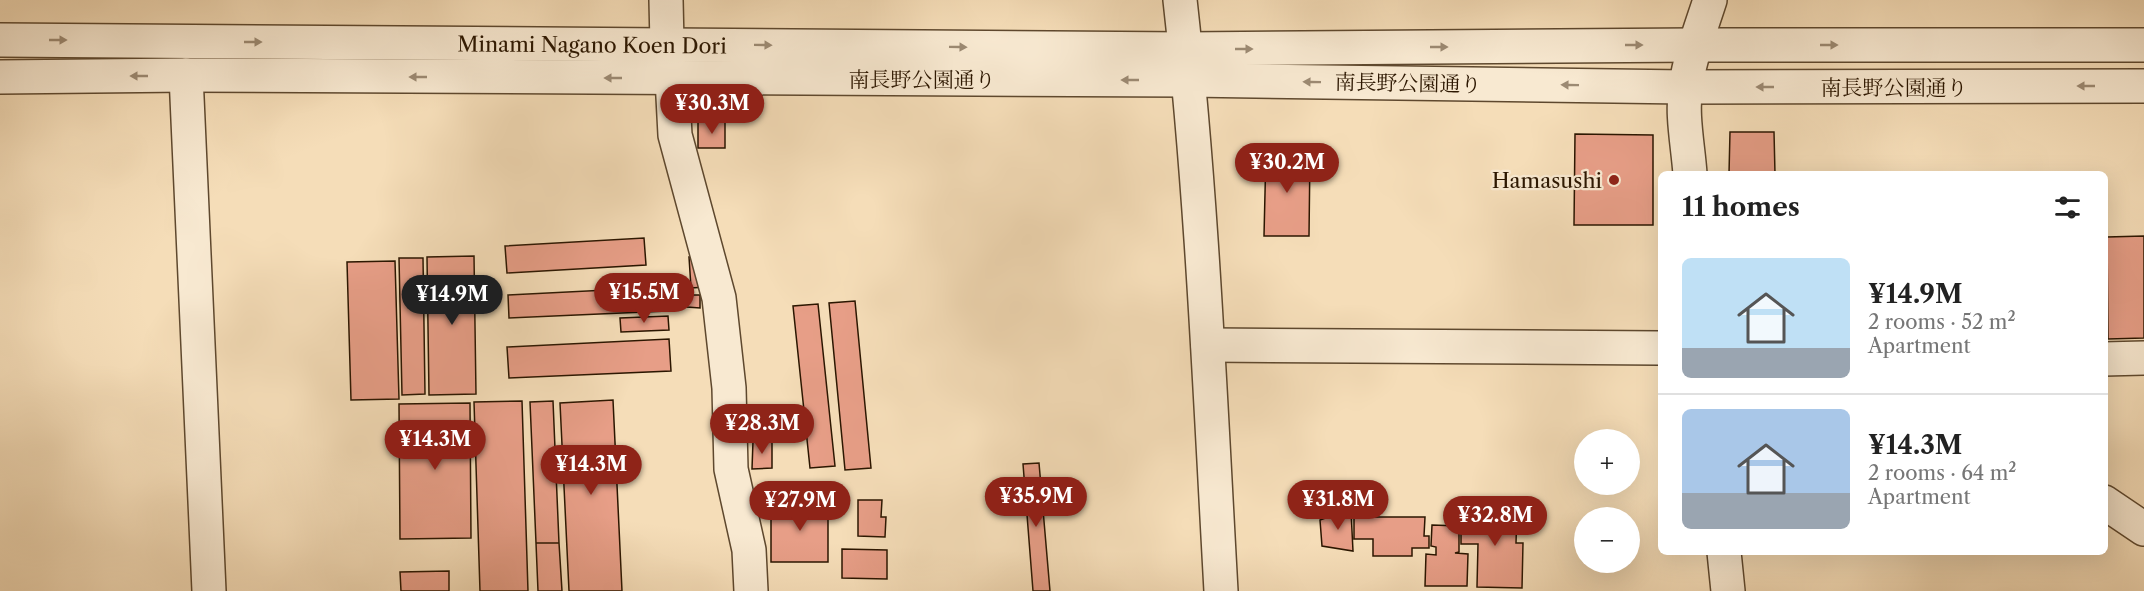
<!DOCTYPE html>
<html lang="en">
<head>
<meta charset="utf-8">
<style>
  :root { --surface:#fff; --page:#f2f2f2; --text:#222; --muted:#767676; --line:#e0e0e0; --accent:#8f2418 }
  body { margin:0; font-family:"Libre Caslon Text","Noto Serif JP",serif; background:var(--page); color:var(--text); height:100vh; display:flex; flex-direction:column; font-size:22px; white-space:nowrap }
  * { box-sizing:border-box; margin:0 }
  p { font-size:20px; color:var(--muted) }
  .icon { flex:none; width:33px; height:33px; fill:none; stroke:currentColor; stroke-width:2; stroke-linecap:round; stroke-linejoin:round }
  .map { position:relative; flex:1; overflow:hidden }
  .side { position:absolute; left:1658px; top:171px; width:450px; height:384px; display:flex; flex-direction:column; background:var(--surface); border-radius:9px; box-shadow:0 6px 24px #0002 }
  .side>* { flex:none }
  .buttons { position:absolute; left:1574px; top:429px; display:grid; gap:12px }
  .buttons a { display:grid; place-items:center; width:66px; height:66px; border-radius:50%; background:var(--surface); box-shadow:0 6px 24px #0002; font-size:30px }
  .price { position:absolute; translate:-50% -51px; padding:0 14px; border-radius:21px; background:var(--accent); color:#fff; font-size:20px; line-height:39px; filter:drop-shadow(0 2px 3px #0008) }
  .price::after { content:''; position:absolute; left:50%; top:36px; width:18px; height:14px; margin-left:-9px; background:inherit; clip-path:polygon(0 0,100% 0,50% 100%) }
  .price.active { background:#222; color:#fff }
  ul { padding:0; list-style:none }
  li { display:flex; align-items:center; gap:18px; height:150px; padding:0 24px }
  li+li { border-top:2px solid var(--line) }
  li span { display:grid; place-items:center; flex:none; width:168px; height:120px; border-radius:9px; color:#555 }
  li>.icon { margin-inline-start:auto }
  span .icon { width:72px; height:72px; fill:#fffc; stroke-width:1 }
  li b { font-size:26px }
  h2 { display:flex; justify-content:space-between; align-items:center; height:72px; padding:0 24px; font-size:26px }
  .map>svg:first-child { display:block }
  .building { fill:#e79e87; stroke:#2b1600; stroke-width:1.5 }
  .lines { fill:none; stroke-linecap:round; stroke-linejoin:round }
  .minor-casing { stroke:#5e482e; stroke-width:36 }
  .minor { stroke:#f8e9d1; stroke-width:33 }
  .oneway { fill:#9c8a73 }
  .poi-dot { fill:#8f2418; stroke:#f8e9d1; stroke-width:2 }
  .labels { text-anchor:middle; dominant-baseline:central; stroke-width:4.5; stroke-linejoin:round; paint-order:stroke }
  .street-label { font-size:21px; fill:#2b1600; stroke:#f8e9d1 }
  .poi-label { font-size:21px; fill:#2b1600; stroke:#f8e9d1; text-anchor:end }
</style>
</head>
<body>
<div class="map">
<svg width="2144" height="591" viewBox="0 0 2144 591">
  <rect width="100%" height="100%" fill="#f5ddb8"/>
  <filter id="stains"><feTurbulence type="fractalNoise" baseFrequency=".00333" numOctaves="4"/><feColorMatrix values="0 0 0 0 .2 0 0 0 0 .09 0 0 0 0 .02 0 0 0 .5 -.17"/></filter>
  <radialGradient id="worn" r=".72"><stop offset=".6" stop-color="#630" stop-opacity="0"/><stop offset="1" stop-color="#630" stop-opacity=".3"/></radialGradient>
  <!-- building -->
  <path class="building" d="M698,122H725V148H698Z
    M1730,132H1774L1775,174H1729Z
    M1575,134L1653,135V225H1574Z
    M1266,151L1310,153L1309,236H1264Z
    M2144,236V338L2108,339L2107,237Z
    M644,238L646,265L507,273L505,246Z
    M474,256L476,394L429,395L427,257Z
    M705,256L706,287L691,288L689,257Z
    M399,258H423L425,394L402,395Z
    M395,261L399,399L351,400L347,262Z
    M666,287L667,311L509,318L508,295Z
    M688,295H700V308L687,307Z
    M855,301L871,468L845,470L829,303Z
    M818,304L835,466L810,468L793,306Z
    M668,316L669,330L621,332L620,318Z
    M669,339L671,371L509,378L507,347Z
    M613,400L622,591H569L560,403Z
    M522,401L528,591H480L474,402Z
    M553,401L559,543H536L530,402Z
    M470,403L471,538L400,539L399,404Z
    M753,441H772V468L752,469Z
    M1039,463L1050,591H1033L1023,464Z
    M858,500H882L881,517H886L885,537L858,536Z
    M771,503H828V562H771Z
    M1334,510L1351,511L1353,551L1322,546L1320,520L1328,517Z
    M1461,511L1517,512L1516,543H1523L1522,588L1477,587L1478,544H1461Z
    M1354,517H1425L1424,536H1429V548H1412V556H1373V539H1354Z
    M1432,525L1459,526V552L1455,553L1468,554L1467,586H1425L1426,554L1436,555V547L1431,546Z
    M536,543H559L562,591H538Z
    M842,549L887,550V579L842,578Z
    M449,571V591H401L400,572Z"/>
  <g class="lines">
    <!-- minor casing -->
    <g class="minor-casing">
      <g id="minor">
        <path d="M666,0L667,44"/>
        <path d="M1180,0C1202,196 1210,394 1221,591"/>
        <path id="s1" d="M0,40L1186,49L1695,45H2144"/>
        <path d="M186,75L209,591"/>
        <path d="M0,77L186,75L1189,80L1685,87L2144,86"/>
        <path d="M672,78L675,135L719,298L729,388L731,469L749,550L751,591"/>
        <path d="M1690,174C1688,145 1681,114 1686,85C1690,56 1701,28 1710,0"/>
        <path d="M1208,345L1660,348"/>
        <path d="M2104,359L2144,358"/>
        <path d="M2104,502L2144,529"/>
        <path d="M1724,552L1728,591"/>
      </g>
    </g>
    <!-- minor -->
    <use href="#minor" class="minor"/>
  </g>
  <!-- one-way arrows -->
  <defs><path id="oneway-solid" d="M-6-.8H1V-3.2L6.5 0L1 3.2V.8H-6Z" transform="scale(1.5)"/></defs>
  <g class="oneway">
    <use href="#oneway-solid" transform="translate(58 40)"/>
    <use href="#oneway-solid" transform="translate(253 42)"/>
    <use href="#oneway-solid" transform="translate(763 45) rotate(1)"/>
    <use href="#oneway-solid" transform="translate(1634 45)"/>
    <use href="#oneway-solid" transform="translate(1829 45)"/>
    <use href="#oneway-solid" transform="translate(958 47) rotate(1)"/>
    <use href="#oneway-solid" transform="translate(1439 47)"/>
    <use href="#oneway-solid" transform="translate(1244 49)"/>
    <use href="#oneway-solid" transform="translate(139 76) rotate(180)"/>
    <use href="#oneway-solid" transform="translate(418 77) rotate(-180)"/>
    <use href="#oneway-solid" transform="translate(613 78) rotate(-180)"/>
    <use href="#oneway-solid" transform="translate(1130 80) rotate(-180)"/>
    <use href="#oneway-solid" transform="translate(1312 82) rotate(-179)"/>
    <use href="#oneway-solid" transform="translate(1570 85) rotate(-179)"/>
    <use href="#oneway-solid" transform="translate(2086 86) rotate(180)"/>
    <use href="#oneway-solid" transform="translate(1765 87) rotate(180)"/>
  </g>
  <!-- markers -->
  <circle class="poi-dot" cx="1614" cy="180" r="6"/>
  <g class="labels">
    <!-- street labels -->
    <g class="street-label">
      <text stroke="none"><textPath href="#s1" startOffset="592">Minami Nagano Koen Dori</textPath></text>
      <text x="922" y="79">南長野公園通り</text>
      <text transform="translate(1408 83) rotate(1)">南長野公園通り</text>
      <text x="1894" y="87">南長野公園通り</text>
    </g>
    <!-- poi labels -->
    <g class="poi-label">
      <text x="1602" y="180">Hamasushi</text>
    </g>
  </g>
  <rect width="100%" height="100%" filter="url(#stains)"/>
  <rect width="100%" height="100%" fill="url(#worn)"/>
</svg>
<div class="buttons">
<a>+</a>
<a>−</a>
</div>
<b class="price" style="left:712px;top:135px">¥30.3M</b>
<b class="price" style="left:1287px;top:194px">¥30.2M</b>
<b class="price" style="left:644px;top:324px">¥15.5M</b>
<b class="price active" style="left:452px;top:326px">¥14.9M</b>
<b class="price" style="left:762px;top:455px">¥28.3M</b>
<b class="price" style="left:435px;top:471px">¥14.3M</b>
<b class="price" style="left:591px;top:496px">¥14.3M</b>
<b class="price" style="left:1036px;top:528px">¥35.9M</b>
<b class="price" style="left:1338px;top:531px">¥31.8M</b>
<b class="price" style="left:800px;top:532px">¥27.9M</b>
<b class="price" style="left:1495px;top:547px">¥32.8M</b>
<section class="side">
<h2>11 homes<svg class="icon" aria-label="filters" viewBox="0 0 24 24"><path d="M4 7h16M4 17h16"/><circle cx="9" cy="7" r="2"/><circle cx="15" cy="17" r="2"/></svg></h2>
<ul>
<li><span style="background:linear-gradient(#bfe0f5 75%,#9aa5b1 0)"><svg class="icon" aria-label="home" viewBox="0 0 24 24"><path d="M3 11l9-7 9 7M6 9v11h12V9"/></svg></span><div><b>¥14.9M</b><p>2 rooms · 52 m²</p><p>Apartment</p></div></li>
<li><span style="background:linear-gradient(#a9c7e8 70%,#9aa5b1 0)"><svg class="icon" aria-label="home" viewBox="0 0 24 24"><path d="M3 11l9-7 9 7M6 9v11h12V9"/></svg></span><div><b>¥14.3M</b><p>2 rooms · 64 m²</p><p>Apartment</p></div></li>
</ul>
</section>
</div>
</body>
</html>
